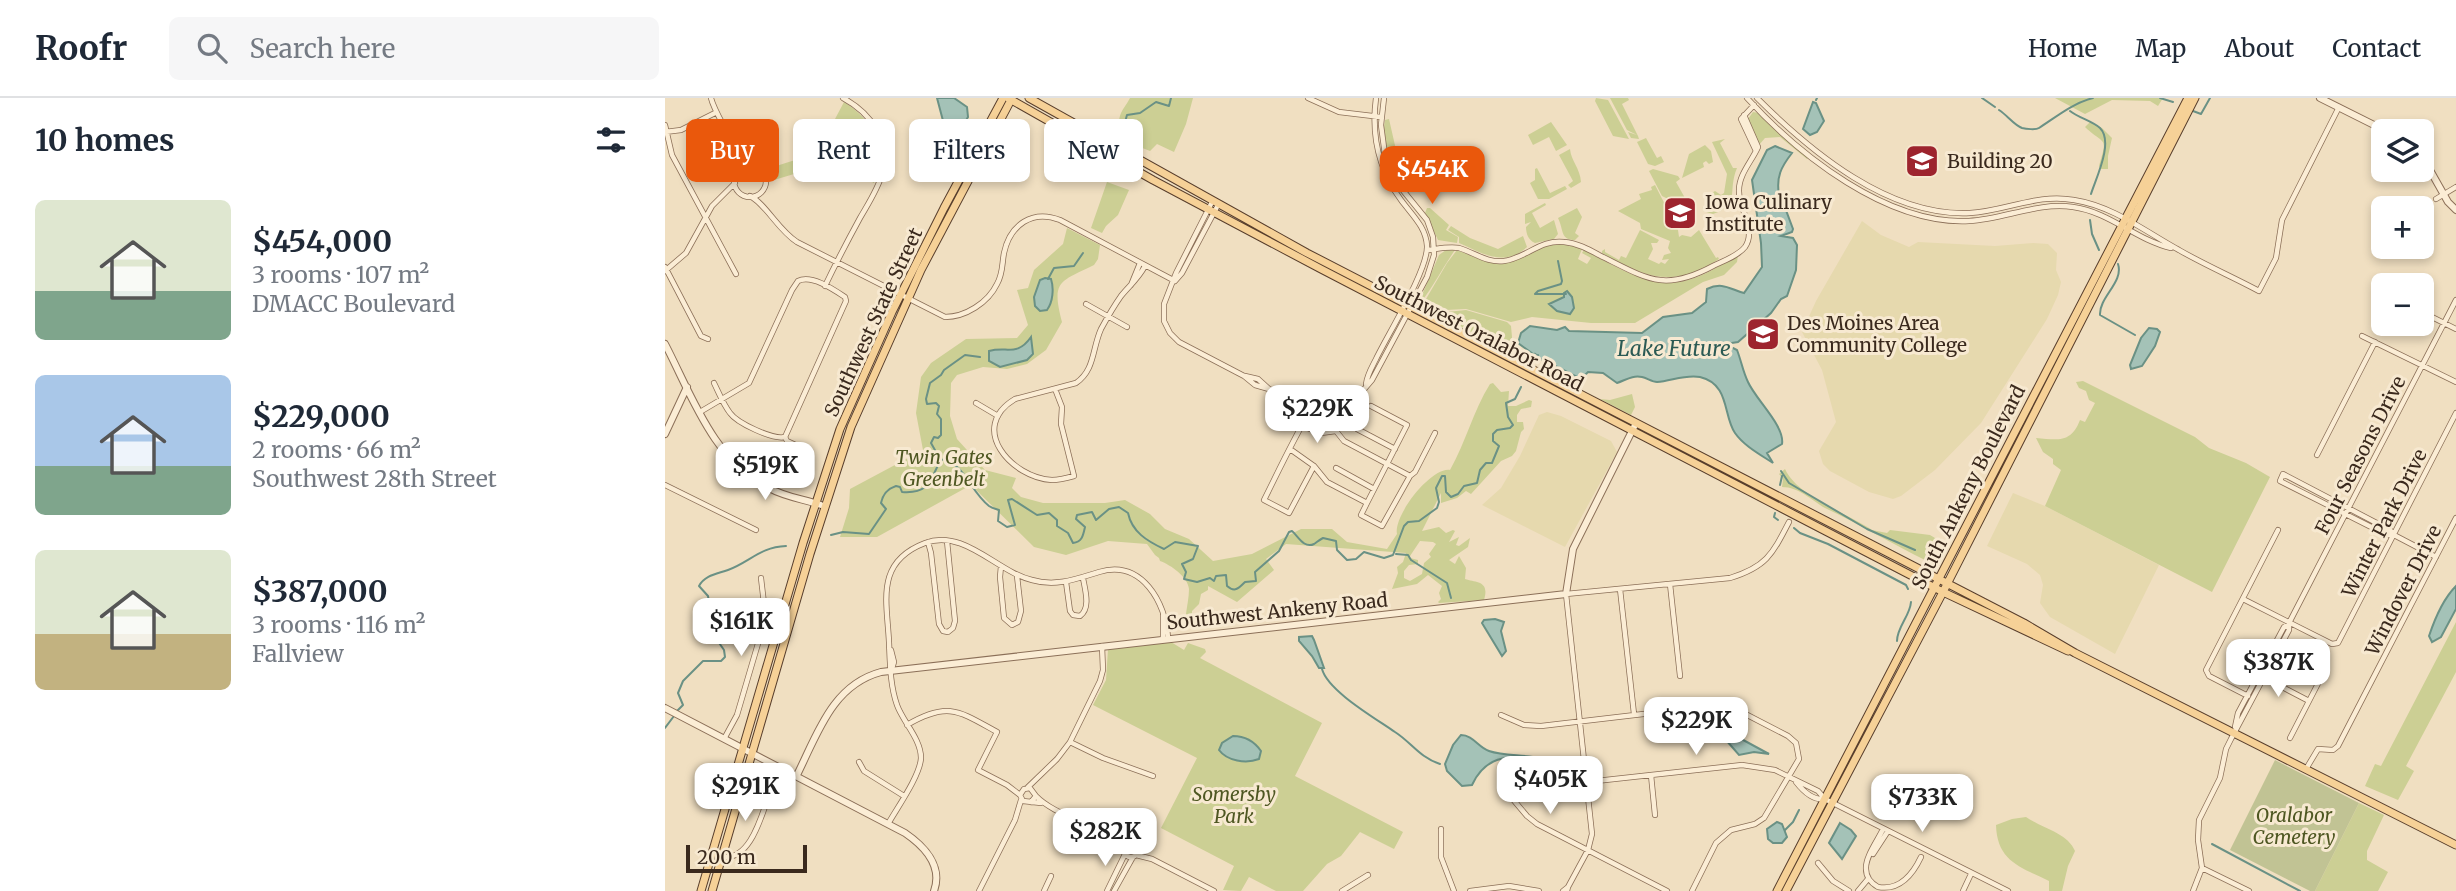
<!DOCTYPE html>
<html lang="en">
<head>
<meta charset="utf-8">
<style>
  :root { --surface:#fff; --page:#f6f6f7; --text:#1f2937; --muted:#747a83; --line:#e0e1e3; --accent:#ea580c }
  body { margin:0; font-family:Merriweather,serif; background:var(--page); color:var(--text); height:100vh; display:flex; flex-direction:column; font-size:26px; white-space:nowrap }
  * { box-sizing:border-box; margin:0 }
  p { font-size:23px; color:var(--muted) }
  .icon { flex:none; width:38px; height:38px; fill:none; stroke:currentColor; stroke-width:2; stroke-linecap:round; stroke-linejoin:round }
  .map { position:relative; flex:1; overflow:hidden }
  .sheet { display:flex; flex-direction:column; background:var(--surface); width:665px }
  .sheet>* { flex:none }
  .banner { position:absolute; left:21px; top:21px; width:665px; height:63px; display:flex; gap:14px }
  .buttons { position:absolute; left:1706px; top:21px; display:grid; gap:14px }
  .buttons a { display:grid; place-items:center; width:63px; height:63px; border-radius:10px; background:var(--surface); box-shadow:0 4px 10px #0003; font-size:35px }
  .scale { position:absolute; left:21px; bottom:18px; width:121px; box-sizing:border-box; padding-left:7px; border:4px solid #3a291d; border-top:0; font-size:19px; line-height:24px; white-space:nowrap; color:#3a291d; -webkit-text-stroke:5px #f7e9d1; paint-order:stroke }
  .price { position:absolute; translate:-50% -60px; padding:0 16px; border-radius:14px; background:#fff; color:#222; font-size:23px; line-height:46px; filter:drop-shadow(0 2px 4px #0008) }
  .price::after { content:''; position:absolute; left:50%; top:42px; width:21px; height:16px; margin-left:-10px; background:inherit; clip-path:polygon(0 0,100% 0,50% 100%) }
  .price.current { background:var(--accent); color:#fff }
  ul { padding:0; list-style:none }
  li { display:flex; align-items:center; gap:21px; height:175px; padding:0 35px }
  li span { display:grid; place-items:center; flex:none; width:196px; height:140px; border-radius:10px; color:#555 }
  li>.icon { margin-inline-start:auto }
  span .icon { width:84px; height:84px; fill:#fffc; stroke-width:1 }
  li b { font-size:30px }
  h2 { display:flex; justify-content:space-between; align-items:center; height:84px; padding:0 35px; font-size:30px }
  .chip { padding:0 24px; border-radius:10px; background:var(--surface); box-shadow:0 4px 10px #0003; font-size:24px; line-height:63px }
  .chip.current { background:var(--accent); color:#fff }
  header { display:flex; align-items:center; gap:42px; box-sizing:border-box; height:98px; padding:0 35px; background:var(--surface); border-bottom:2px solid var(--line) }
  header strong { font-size:33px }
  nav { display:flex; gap:38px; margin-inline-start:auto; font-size:24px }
  .search { width:490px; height:63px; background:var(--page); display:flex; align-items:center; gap:18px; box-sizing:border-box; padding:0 24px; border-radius:10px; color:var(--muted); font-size:26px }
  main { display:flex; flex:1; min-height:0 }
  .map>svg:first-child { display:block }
  .farmland { fill:#e6d9ae }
  .green { fill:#cccf94; fill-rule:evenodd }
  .cemetery { fill:#c1c394 }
  .water { fill:#a4c2b7; stroke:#6a9185; stroke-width:2 }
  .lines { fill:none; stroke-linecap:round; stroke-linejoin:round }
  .stream { stroke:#6a9185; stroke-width:2 }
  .minor-casing { stroke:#8b6f58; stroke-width:6 }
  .tertiary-casing { stroke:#8b6f58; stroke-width:8 }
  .primary-casing { stroke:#583e2c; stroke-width:9 }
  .minor { stroke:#fbedd5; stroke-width:4.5 }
  .tertiary { stroke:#fbedd5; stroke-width:6 }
  .primary { stroke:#f6d197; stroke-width:7 }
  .labels { text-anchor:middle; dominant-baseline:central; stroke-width:6; stroke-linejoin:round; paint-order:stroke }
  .poi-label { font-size:19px; fill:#3a291d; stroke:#f7e9d1; text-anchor:start }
  .street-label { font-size:19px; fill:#3a291d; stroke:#f7e9d1 }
  .park-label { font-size:19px; font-style:italic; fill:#4e5722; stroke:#f7e9d1 }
  .water-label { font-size:21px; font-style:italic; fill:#2b5a54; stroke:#f7e9d1 }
</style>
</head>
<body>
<header>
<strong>Roofr</strong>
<div class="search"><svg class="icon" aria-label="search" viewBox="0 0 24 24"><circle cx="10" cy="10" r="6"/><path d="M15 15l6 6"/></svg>Search here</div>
<nav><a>Home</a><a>Map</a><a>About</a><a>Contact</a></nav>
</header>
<main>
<section class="sheet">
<h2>10 homes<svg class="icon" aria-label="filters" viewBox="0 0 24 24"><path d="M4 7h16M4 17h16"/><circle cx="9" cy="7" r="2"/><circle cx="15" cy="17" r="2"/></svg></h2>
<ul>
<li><span style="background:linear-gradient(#dfe7d0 65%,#7fa58c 0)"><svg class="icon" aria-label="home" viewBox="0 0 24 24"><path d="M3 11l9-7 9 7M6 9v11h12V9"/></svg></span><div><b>$454,000</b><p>3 rooms · 107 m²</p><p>DMACC Boulevard</p></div></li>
<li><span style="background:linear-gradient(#a9c7e8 65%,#7fa58c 0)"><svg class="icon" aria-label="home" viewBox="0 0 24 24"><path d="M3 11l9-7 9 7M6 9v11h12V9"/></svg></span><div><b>$229,000</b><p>2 rooms · 66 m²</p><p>Southwest 28th Street</p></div></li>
<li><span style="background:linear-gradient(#dfe7d0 60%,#c2b280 0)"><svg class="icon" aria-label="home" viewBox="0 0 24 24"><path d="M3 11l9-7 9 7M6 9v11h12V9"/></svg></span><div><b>$387,000</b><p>3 rooms · 116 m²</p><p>Fallview</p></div></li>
</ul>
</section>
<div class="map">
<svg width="1791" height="793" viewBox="0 0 1791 793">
  <rect width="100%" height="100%" fill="#f0dfc1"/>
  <!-- farmland -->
  <path class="farmland" d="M1197,123L1216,137L1244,149L1253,144L1330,148L1368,145L1383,146L1392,155L1391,172L1396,184L1393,197L1382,221L1316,325L1270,372L1236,398L1228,401L1204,394L1165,373L1158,366L1154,353L1171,324L1157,272L1137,234L1151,203Z
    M882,314L896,318L946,343L952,354L900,449L817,407L836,390L855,358L874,317Z
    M1348,395L1380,408L1494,467L1450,556L1385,519L1375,505L1378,487L1375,477L1362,466L1322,448Z"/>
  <!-- green -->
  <path class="green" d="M465,0H528L521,26L509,54L492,46L485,53C470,47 447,37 456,15C458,10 462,6 465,0Z
    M931,0L943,2L964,41L948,38L930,3Z
    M945,0H963L964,2L957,6L973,38L974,41L966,40L963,34L972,37L962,32Z
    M1390,0H1498L1493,8L1485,3L1447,2L1420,16Z
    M179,4C209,22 222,52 209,85L169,64L109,82L105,70L152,55Z
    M1088,14L1094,15L1144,59L1142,61L1115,39L1100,40L1094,47L1083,21Z
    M724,21L734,65L730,69L727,68C721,54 717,36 720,22Z
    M886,24L902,47L891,53L884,39L868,47L863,37Z
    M1425,24L1437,30L1447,40L1443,58V71H1436L1434,68C1443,37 1440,48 1420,29Z
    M981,40L992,60L996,58L999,64L990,68L983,66L972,44Z
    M1060,41L1055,45L1068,70H1072C1062,94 1076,107 1048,116L1038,113L1040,111L1037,110L1043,107L1046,108L1045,106L1049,104L1045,96L1050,93L1056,97L1059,95L1062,76L1047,44Z
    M1040,47L1046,53L1048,64L1044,66L1041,63L1038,65L1039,69L1017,80L1024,56Z
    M905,51C906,63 915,70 916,84L906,90L903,87L908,83L894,57Z
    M872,70L885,95L900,88L902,91L884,101H873L865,85L870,82V71Z
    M988,71L1013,78L1015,81L1011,84L1020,100L1011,105L997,98L984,73Z
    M442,84L464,92L453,117L441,128L437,135L426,130Z
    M990,87L1013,132L1014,139L1017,137L1026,139L1034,132L1051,160L1053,159L1054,161C1011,191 979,180 937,155V153L940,151V154L954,162L956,158L961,160L975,132L994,142L992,145H986L988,151L983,161L994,166L996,164L1000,166L1004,161L997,162L999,157L1006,155L1003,150L1005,143L976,131L975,125L953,113L976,101L974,96L987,92L986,89Z
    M880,105L881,107L867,115L875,130L889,122L893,136L889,141L870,145C863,142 861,135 861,129L866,124L860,126V116Z
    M762,110H765L784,127L781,132L793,139L792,145L773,142L760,115Z
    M912,110L917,119L910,135L914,138L910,142C895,142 899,132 893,120Z
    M786,128L805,140L833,151L858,138L862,149C839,170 817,155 794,145V139L783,132Z
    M402,130L435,147L433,161L429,167C395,184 386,182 397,224L381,252L362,266L342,271L318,269L292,277L286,285L285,318L292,341L320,372L351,380L347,390L356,399L378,405H440L460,402L485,416L500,431L524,441L548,463L587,456L636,431H667L682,444L722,451L732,436C728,418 766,369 785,372C801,344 808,313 825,286L828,285L836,294L844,293L843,308H851L864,302L867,303L866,309L856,311L852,317V324H858L859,331L856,334L851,353L847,358L836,363L806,396L801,393L792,400L776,405V395L757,433L774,429L781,435L788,432L790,433L784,444L794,439L791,447L794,448L805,440L803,449L784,462L790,466L794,458L801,470L800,481C811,485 825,482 819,502L774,505L773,504L776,501L774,495L777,488L763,477L752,486L727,491L733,475L732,469L738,464L741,455L621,446L601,461L609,472L572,504L543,488V492L536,496L534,506L527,513V522L521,516C522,508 524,499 524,491C523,479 506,467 495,463L494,460L490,457L482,446L443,443L401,457L369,449L306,387L212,439H175L184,410L185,391L258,352L251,315L256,279L266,265L301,241L352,240L363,227L352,192L363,190L369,172L398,146ZM755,443L768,444L771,446L764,456L766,459L759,465L757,476L745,483L739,480V473L744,467L753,466V462L745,460V458Z
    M890,145L901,146L917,151L913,161L922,166L926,160L917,155L919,152C953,169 989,195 1029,180C1044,175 1059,165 1073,157L1072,164L1059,177L1038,184L970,225H926L867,219L846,224L801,211L781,212L761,201L782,165L792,152L817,162L835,165Z
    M781,152H790C778,169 769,187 757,203V197L774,157Z
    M760,203L782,214L801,212L842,224L846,228L848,250L865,265L935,301L945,302L967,296L970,309L966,317L812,238L760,208L757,205Z
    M1418,283L1530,339L1544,350L1581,365L1605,379L1547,494L1380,408L1396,372L1388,366V361L1378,354L1371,340C1394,342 1406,345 1415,322L1420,324L1430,305L1424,302L1421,293L1414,290L1411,284Z
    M1120,371C1133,399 1182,415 1207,432L1222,435L1225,432L1265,437L1270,440H1276L1278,446L1271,456L1262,463C1227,446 1195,426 1160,410C1146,402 1134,389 1117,389L1118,381L1114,376Z
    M1791,524V574L1741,668L1749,673L1733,702L1700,688L1710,666L1716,668Z
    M506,544L519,552L523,545L540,551L541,554L535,560L657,625L630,678L738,734L729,751L695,734L676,758L662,766L638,793H611L584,779L576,793L558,792L569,768L496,730L532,660L428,607L441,582L443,551Z
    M1694,705L1719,717L1702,753V762L1723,774L1713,793H1650Z
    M1361,719C1377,730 1403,735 1410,753L1403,768L1397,793H1384V783C1355,769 1332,763 1331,727L1347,721Z"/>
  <!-- cemetery -->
  <path class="cemetery" d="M1610,662L1694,705L1650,793H1645L1565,752Z"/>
  <!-- water -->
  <path class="water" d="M272,0H289L302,9L303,19L290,41H286L281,34Z
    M1148,4L1151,5L1159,23L1152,34L1145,37L1138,31Z
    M1110,48L1127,55C1116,69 1111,79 1114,97L1110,101L1119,107L1128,131L1127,134L1116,138L1128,140L1132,147L1131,172L1122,198L1116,201L1106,215L1073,244L1060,246L1072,252C1076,262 1078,274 1083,284C1091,302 1120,328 1117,346L1102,355L1108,365C1096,357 1079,348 1070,335C1058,318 1065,286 1035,279C1021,276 1006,283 992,284C987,284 982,280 977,279C967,277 961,282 952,285L938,275L923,274L916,281L877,261L871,263L873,258L870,256L867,261L868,256L853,245L856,235L865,228L892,232L900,229L904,233L977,235L998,219L1027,215L1041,204L1042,191C1058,183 1066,192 1079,195L1097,169L1096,145L1087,82L1102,52Z
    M380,180L386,181C389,190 388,204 382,212L375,213L370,208L369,199L375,182Z
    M902,193L907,199L909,210L905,216L892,213L884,206L899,199V195Z
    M1484,230L1492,231L1495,234L1490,248L1477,268L1466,271L1465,267L1476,240Z
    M366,239L368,256L362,262L335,269L324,263V253C342,248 352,259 366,239Z
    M77,356L125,375L128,377L127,382L121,385L103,377Z
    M1791,488V511L1776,539L1767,544L1764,538C1770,520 1778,501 1791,488Z
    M830,521L839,524L836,533L841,553L837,558L817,525L819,522Z
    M647,538L649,542L659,570H654L647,558L634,543V539Z
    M1049,630L1058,631L1104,656L1089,654L1074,657L1061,642L1048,639L1046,634Z
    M796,637C808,637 813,649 824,653C853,663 897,647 889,693L882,694C876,687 872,678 865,671C845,649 818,663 807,687L797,688L782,673L780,666L788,647Z
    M568,638C580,638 589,643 596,653L594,661C581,666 562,663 554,652L557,645Z
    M1112,724L1117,726L1122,739L1117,745H1108L1103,741L1102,731Z
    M1175,725L1186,732L1191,738L1177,761L1164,745Z"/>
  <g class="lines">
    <!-- stream -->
    <path class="stream" d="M1317,0L1330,9
      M1495,0L1508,4
      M1151,2L1152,0
      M1334,12C1342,17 1349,27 1357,30C1361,31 1371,32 1374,30C1391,19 1408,5 1428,0
      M1405,13C1414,20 1427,23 1435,30C1449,44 1431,80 1426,96
      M1528,13L1536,16L1545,0
      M465,44L467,36L465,33L461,34L458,31L462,17L475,15L491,4L504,8L506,0
      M1425,122L1427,136L1434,152
      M893,163L897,183L896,186L873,193L870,196H901
      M1453,166C1459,184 1434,199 1435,217L1470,237
      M383,181L389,170L409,168L418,155
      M869,263L873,257
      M275,361L266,345L269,339L273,340L276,337V321L272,316L274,308L271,305L262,306L261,301L265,285L276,277L279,272L300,257L315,259
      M276,362L280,361C302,371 306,394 324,408C327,410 330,411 334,412L333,423L342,429L350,427L343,402L347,401L372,417L384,415L392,422V428L403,435L408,445C417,444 418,438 420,429L411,421L412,417L427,414L431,422L444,411L454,409L463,415C467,434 482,443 499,451L510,444L533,448L528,461L517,466L521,474L519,481L532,484L545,480L549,483L551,478L561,477L562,488C570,495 574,490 580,484L591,483L590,474L614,453L624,434L627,433C633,438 639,451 649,446C652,444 654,442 658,440L671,443L672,452L682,462L691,461L699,454L719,460L728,457L739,428L743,424L754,423L772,410L774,404L771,390L777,378H780L781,394L786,399L793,396L799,388L812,385L815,372L821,365H827L834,348L828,343V336L832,332L845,330L848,327L843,319L841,305L850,301L856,289
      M1116,373L1124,385L1202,431L1250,452
      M1115,387L1117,378
      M1110,415L1109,419L1113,422
      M1129,430L1135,435L1163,446L1241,487L1243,491
      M166,437L178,434L204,436L221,411L216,405C218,396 222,391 231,388L235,389L237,394C264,396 265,383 275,363
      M731,456L743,457L746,462L782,485L786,500
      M1232,543C1232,529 1245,518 1246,504
      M657,571C663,593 710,620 730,634C747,645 754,659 775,666
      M12,613L18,607L13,595L18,583L38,563H56L60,559L59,552L50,539L43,498L34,488C40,477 52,476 63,472C85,464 95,449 121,448
      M0,630L9,618
      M1120,732L1128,724L1134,712
      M1547,746L1635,793"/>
    <!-- minor casing -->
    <g class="minor-casing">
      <path id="minor" d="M46,0C51,21 79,53 72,73
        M643,0L674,14L716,19
        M1082,0C1134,57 1222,127 1304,123C1340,121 1372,104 1408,109C1445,114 1471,142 1506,150
        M1092,0C1146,54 1224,119 1305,115C1341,113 1373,95 1409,102C1448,108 1481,134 1514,152C1540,167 1568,179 1594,193L1611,160L1617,122L1674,9
        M1089,7L1076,21L1091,53
        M0,27L7,57L71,176
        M0,34L16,32L50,15
        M69 83a16 16 0 1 1 32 0a16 16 0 1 1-32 0Z
        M85,98C101,106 113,132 132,144L280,219C300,219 323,205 332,186C338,176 337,165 339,155C345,127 367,111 395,122L510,183
        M1771,101L1791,89
        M547,104L511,175L499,206V223L505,235L514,244L579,278L590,287L604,291L651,316H673L683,310L707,282L762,179L769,157L768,139L762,122L736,90L720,57L716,27L719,0
        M762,152C772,151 784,148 794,150C810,155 822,165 839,163C861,160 876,141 899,144C912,145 923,151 934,157C981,180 998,195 1048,168C1058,163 1073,158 1080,149C1092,132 1073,110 1074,92C1074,76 1087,63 1093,49L1079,17
        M0,169L36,238L43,241
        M0,173L21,155L47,108L70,85
        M510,183L517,175L553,107
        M466,187L475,165
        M160,188C171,165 183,142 195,120C203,106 213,91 217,76C226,43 206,15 178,0
        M421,206L462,229
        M1757,214L1791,231
        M1697,238L1791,284
        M580,278L593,281L604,291
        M49,285C54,295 58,306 65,315C72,325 108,342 120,339L122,343L137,350
        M701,286C702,277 707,269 711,261C723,236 763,172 762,148C761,129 747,117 736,102C713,71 706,38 711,0
        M390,291L397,309L396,326L409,378C402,380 395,382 387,382C347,380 302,330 350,301L411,285C430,272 427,251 436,231C442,220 449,208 456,198C465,187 473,181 480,168
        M311,305L333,318
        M35,314L84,285L127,192L133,183C146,176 168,191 180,199L181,203L120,339
        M637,328L656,335L671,333
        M692,331L730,351
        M625,351L649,368L624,415L599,402C614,372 628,342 645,313
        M1652,357L1710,244
        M649,368L662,384L702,405L696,417L717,428L745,378L679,343L671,333L669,316
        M671,370L709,391
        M745,378L750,374L770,335
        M0,387L91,432
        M702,405L742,327L706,308
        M1728,437H1722L1615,383L1618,376L1725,432L1729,437L1771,459
        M263,444L266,455L274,526L278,533L283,534L288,530L290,523L282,443
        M336,468L335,479L339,520L347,527L353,524L356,513L352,478
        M401,484L405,513L408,517L415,518C426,510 420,492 418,480
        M1005,486L1015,578
        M955,491L969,616
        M1578,501L1667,546L1673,545L1791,315
        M498,517V541
        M226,552L229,564L227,571
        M1598,579L1644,603
        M1583,598L1544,578L1541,572L1613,432
        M836,617L859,627L876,628L1004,613L1025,605L1050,603L1063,607L1123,638L1131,645L1134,661L1099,720L1090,726L1066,732L1051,745L1027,793
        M242,627C283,603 294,613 332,634L313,672L342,687L355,697
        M1570,629L1573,615L1619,529L1624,526
        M1625,640L1661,570
        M59,641L72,617L97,532L100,514L96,480
        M405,644L438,660L488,678
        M194,664L199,673L239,698
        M1641,671L1653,651L1668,652L1673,648L1791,420
        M986,677L990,717
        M922,684L1077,667L1110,672L1153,693L1160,701L1343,793
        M1131,684C1138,693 1148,703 1160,701
        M363,689L392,661L405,644L435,583L438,572L437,548
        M841,693L862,718L872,726L1002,793
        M371,698C392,720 442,728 459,752
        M366,704L371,698L365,690L359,691L355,697L358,703L376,705
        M223,726C232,710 255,678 256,660C256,641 238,624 232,607C225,587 225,565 224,544C222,503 210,464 260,445C299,430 332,474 367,482C391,489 411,481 434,474C477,461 501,505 503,540
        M776,731V759L789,793
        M1218,731C1213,742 1200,759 1201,771C1201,779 1206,785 1213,789C1235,793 1248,776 1256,759
        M458 751a8 8 0 1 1 16 0a8 8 0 1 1-16 0Z
        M1208,756L1223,733
        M471,757L487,761L549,793
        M57,759C85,763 96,719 103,700
        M1153,765L1168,783L1184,793
        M1537,770L1584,793
        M903,789L923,752L927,736L901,496L1065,480C1101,469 1107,457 1124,424
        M314,793L350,722L356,702
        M379,793L386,778
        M442,793L460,756
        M449,793L468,759
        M677,793L703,777
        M805,793L844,788L874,793
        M898,793L903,789L902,793
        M1193,793L1203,781
        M1298,793L1306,776
        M1528,793L1537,770L1533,742L1534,722L1555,680L1561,651L1566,641L1624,532V525L1791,202"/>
    </g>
    <!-- tertiary casing -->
    <g class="tertiary-casing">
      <path id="tertiary" d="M1655,0L1721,33
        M1757,58L1783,104L1791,112
        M0,246C27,298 48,362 104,390C120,399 138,401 156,407
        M0,336L22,289
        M0,610L240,735C259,748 278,768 269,793
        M132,677C152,637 167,587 216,574L901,496L908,451L971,325"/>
    </g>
    <!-- primary casing -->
    <g class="primary-casing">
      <path id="primary" d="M343,0L488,82L656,171L1278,494L1403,553
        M364,0L642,155L1359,525L1410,555L1791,747
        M36,793L138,445L175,331L227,214L279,110L338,0
        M47,793L145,456L186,329L256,172L347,0
        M1112,793L1523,0
        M1121,793L1278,494L1530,0"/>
    </g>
    <!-- minor -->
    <use href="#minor" class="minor"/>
    <!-- tertiary -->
    <use href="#tertiary" class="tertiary"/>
    <!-- primary -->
    <use href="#primary" class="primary"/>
  </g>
  <!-- icons -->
  <defs>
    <g id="university-square" transform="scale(1.75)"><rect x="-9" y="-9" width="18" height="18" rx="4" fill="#9d242e" stroke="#f7e9d1"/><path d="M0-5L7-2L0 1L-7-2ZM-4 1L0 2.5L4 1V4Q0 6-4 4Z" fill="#fff"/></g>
  </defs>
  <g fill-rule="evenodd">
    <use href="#university-square" x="1257" y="63"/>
    <use href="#university-square" x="1015" y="115"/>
    <use href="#university-square" x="1098" y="236"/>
  </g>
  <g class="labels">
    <!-- poi labels -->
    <g class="poi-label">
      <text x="1282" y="63">Building 20</text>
      <text x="1040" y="104">Iowa Culinary<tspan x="1040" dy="22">Institute</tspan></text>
      <text x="1122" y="225">Des Moines Area<tspan x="1122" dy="22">Community College</tspan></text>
    </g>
    <!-- street labels -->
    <g class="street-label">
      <text transform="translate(208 224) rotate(-65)">Southwest State Street</text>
      <text transform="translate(814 235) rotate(27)">Southwest Oralabor Road</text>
      <text transform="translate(1695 357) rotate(-63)">Four Seasons Drive</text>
      <text transform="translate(1303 389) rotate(-63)">South Ankeny Boulevard</text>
      <text transform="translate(1719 425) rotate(-63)">Winter Park Drive</text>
      <text transform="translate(1738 492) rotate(-63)">Windover Drive</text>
      <text transform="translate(612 513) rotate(-6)">Southwest Ankeny Road</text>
    </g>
    <!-- park labels -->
    <g class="park-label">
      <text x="279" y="359">Twin Gates<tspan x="279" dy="22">Greenbelt</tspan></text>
      <text x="569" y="696">Somersby<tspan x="569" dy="22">Park</tspan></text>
      <text x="1629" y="717">Oralabor<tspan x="1629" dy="22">Cemetery</tspan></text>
    </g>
    <!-- water labels -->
    <g class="water-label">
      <text x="1009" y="250">Lake Future</text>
    </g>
  </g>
</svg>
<div class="buttons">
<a><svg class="icon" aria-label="layers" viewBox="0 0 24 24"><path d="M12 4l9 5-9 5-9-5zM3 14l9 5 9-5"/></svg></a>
<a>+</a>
<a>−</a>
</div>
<div class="scale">200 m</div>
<b class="price current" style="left:767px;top:108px">$454K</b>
<b class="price" style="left:652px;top:347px">$229K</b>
<b class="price" style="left:100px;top:404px">$519K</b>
<b class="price" style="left:76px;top:560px">$161K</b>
<b class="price" style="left:1613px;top:601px">$387K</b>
<b class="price" style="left:1031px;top:659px">$229K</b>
<b class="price" style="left:885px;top:718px">$405K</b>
<b class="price" style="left:80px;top:725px">$291K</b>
<b class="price" style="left:1257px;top:736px">$733K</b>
<b class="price" style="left:440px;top:770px">$282K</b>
<div class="banner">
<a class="chip current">Buy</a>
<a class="chip">Rent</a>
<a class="chip">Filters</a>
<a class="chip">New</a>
</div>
</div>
</main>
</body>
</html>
